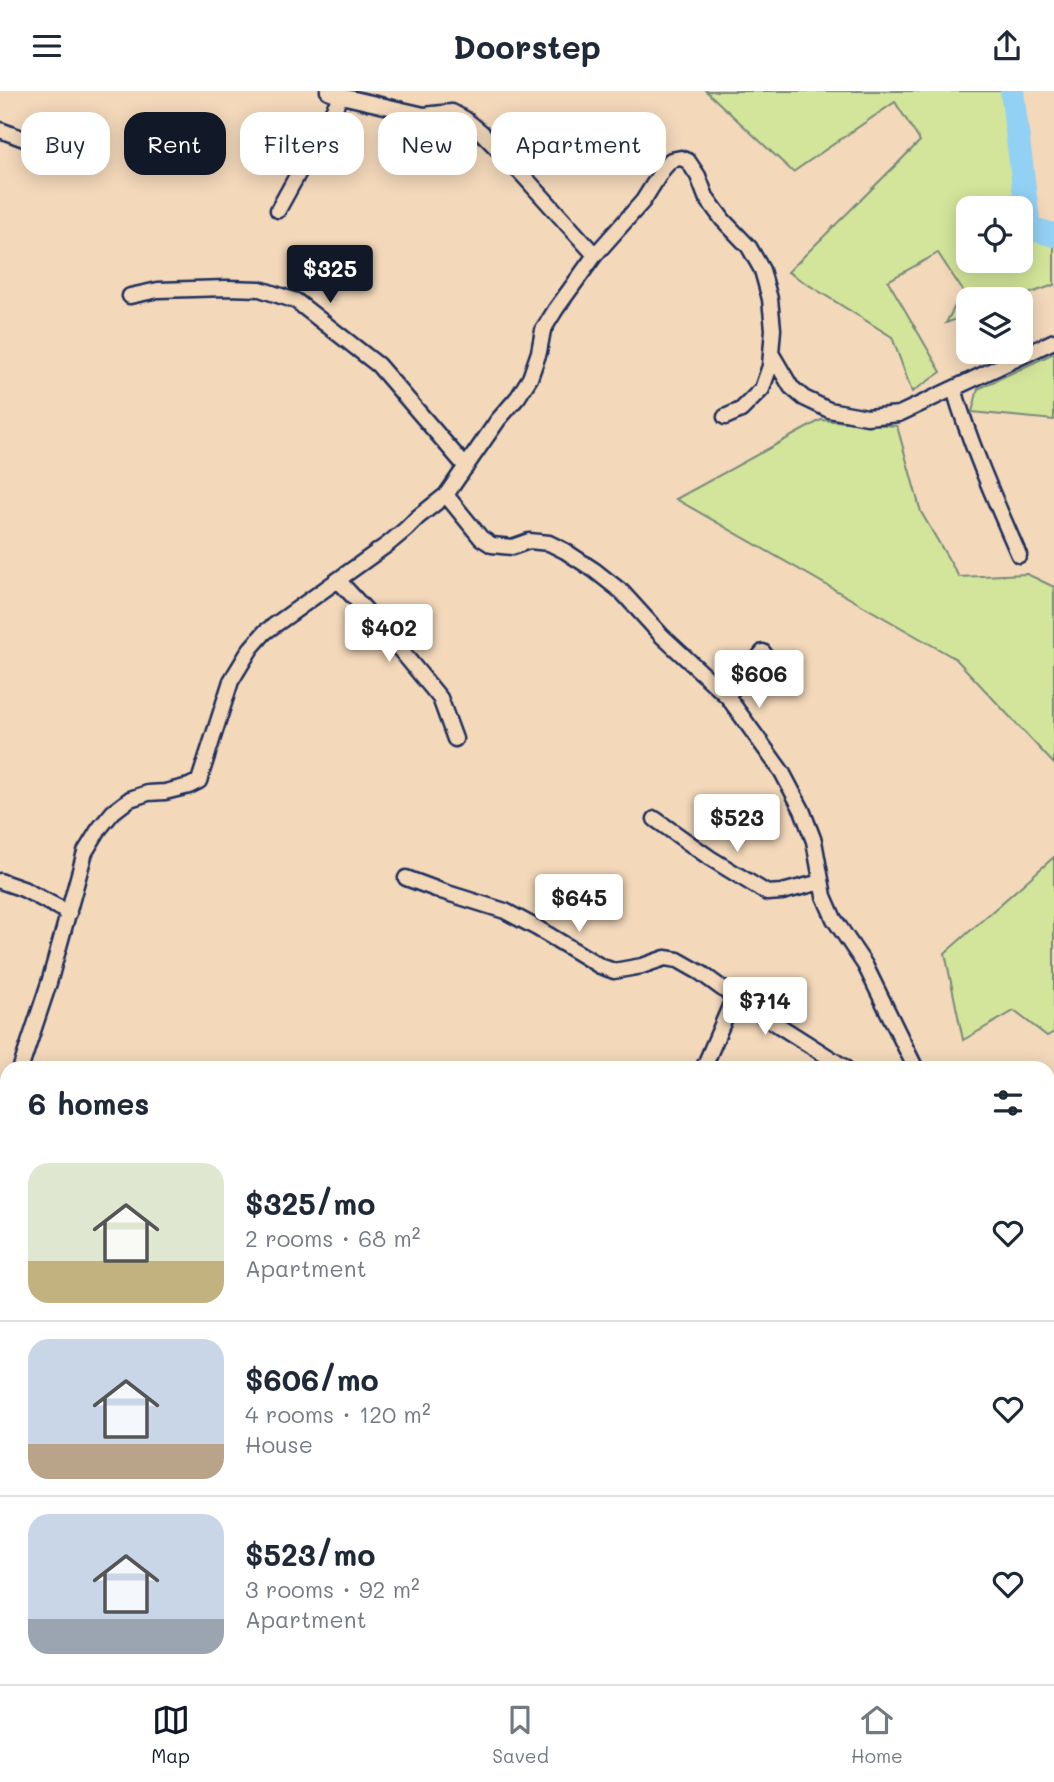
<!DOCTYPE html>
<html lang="en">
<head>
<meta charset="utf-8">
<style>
  :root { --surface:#fff; --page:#f2f2f3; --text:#1f2937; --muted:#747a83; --line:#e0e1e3; --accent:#111827 }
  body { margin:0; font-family:Mali,sans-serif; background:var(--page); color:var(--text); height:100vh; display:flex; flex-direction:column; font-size:26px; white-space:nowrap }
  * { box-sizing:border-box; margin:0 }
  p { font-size:23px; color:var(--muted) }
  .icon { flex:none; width:38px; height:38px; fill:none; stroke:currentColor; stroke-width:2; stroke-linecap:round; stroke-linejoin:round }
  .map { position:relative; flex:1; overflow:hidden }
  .details { position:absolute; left:0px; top:970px; width:1055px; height:625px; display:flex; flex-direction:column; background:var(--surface); border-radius:21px 21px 0 0; box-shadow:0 4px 18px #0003 }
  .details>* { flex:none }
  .hud { position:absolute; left:21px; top:21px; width:700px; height:63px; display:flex; gap:14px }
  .buttons { position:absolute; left:956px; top:105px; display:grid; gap:14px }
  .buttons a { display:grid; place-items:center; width:77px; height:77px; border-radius:14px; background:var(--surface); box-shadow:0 4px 18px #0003; font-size:35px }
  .price { position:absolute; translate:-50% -60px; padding:0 16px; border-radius:7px; background:#fff; color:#222; font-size:23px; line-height:46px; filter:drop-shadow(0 2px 4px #0008) }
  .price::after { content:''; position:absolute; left:50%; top:42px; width:21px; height:16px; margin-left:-10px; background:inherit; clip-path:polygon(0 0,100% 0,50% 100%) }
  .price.on { background:var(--accent); color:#fff }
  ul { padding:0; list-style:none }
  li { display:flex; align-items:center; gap:21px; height:175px; padding:0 28px }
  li+li { border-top:2px solid var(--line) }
  li span { display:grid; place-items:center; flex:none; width:196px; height:140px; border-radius:21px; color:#555 }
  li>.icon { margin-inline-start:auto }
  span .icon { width:84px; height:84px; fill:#fffc; stroke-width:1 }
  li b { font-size:30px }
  h2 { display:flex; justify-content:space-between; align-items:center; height:84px; padding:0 28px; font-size:30px }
  .tag { padding:0 24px; border-radius:21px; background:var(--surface); box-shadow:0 4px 18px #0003; font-size:24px; line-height:63px }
  .tag.on { background:var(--accent); color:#fff }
  header { display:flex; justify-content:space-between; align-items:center; height:91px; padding:0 28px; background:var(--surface); font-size:32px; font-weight:800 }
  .menu { display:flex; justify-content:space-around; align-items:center; height:98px; border-top:2px solid var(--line); background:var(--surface); font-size:19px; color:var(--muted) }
  .menu a { display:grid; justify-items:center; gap:4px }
  .menu .on { color:var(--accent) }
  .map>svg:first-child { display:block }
  .green { fill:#d3e59a; stroke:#778a7c; stroke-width:2 }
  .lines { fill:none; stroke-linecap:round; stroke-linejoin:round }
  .river { stroke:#93d1f4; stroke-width:24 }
  .minor-casing { stroke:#1b2f5e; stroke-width:19 }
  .major-casing { stroke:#1b2f5e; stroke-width:23 }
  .minor { stroke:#f3d8ba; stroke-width:14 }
  .major { stroke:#fdde96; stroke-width:18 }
</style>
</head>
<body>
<header><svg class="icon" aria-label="menu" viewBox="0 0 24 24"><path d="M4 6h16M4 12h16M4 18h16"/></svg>Doorstep<svg class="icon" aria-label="share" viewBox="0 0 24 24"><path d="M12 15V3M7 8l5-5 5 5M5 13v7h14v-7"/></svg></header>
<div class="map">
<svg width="1054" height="1593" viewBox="0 0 1054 1593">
  <rect width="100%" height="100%" fill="#f3d8ba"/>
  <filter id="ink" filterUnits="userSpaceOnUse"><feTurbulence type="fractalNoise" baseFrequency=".0143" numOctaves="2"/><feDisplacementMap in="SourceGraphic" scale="14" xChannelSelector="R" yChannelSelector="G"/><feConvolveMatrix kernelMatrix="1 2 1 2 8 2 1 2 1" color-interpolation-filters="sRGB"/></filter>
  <g filter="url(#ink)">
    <!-- green -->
    <path class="green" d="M706,0H1006L1018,117H968V170H1020V136L1021,143L1054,153V194L1014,208H968V224L946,232L963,200L938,162L888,190L941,281L912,301L892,246L788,181L920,50L895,11L793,81Z
      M1054,262V329L972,321L978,298Z
      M821,329L897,335L921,421L959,486L1027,483L1054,496V673L956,568L676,408Z
      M1054,766V941L1047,945L1014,920L963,949L945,862Z
      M1054,1141V1230L1048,1236V1148Z
      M7,1294V1587H298L301,1593H0V1332Z"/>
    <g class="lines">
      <!-- river -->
      <path class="river" d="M1012,0L1029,137L1054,144"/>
      <!-- minor casing -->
      <g class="minor-casing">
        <path id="minor" d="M328,0L341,5L424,24L452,21L465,28L481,41L521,82L595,164
          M0,39L83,70
          M278,119L341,5
          M130,205L158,199L227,197L260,198L296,210L378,274L466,376
          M771,262L791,296L804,307L829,319L867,326L899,323L1054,250
          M954,298C971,356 995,409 1019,464
          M446,404L481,447L492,454L512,456L529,450L549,452L565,460L594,479L622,501L662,545L727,605L782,681L802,719L814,750L824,805L834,828L865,874L915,976
          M338,489L383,538L440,607L455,648
          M727,605L763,561
          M655,728L710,767L767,802L782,801L821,791
          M406,787L441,800L505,820L537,837L600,875L614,880L642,875L665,867L678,869L701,882L734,906
          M0,790L23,798L69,822
          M21,976L49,892L85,761L99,738L113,721L130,708L148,702L165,701L189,695L199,690L231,590L251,557L265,541L388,453L406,438L418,426L446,404L498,329L518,306L530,287L539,261L543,239L556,218L595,164L643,110L663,78L671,69L681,67L688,70L698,85L706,106L723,129L749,156L762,179L770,208L773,238L770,275L762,298L741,319L725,326
          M704,976L734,906L844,976
          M1048,1013L1054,998
          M0,1035L7,1017
          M0,1056H7
          M1048,1130L1054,1136
          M469,1587L477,1593
          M806,1587L807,1593
          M1021,1587L1024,1593
          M531,1593L532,1587
          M711,1593L718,1587"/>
      </g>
      <!-- major casing -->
      <g class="major-casing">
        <path id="major" d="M0,1165H7
          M1048,1364H1054"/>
      </g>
      <!-- minor -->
      <use href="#minor" class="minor"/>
      <!-- major -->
      <use href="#major" class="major"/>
    </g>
  </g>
</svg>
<div class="buttons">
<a><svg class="icon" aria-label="locate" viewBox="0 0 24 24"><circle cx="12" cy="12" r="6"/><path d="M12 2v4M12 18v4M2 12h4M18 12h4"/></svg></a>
<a><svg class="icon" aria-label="layers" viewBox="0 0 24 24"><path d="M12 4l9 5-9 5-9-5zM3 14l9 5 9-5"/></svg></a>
</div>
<b class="price on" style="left:330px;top:214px">$325</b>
<b class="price" style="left:389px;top:573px">$402</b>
<b class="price" style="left:759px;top:619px">$606</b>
<b class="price" style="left:737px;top:763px">$523</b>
<b class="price" style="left:579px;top:843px">$645</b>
<b class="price" style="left:765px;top:946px">$714</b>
<div class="hud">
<a class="tag">Buy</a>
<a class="tag on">Rent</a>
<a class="tag">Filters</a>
<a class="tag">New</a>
<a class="tag">Apartment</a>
</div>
<section class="details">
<h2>6 homes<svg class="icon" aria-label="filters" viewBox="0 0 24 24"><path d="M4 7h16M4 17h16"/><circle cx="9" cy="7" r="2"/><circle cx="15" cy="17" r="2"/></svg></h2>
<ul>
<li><span style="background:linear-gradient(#dfe7d0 70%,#c2b280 0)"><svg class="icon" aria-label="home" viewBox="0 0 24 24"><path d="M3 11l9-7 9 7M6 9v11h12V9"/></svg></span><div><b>$325/mo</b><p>2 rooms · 68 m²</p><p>Apartment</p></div><svg class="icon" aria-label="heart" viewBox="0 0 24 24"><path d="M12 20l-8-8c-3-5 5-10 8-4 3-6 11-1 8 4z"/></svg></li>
<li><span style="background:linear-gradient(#c9d6e8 75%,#b9a48a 0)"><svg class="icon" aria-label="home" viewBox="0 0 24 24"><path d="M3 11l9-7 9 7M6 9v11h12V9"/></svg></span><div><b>$606/mo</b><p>4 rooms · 120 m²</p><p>House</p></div><svg class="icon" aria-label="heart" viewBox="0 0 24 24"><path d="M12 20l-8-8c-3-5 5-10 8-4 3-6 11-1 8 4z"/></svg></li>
<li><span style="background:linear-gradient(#c9d6e8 75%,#9aa5b1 0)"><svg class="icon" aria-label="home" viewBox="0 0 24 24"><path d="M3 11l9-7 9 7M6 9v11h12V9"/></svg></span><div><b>$523/mo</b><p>3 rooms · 92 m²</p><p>Apartment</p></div><svg class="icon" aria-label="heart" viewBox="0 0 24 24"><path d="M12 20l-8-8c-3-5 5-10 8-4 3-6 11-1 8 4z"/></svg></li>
</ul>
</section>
</div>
<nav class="menu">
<a class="on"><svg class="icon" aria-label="map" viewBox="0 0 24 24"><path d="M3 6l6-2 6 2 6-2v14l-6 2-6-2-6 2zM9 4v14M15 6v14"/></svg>Map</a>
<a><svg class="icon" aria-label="saved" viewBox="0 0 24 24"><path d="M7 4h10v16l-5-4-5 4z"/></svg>Saved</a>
<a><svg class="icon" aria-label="home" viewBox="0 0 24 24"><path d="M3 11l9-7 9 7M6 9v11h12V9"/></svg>Home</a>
</nav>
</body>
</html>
